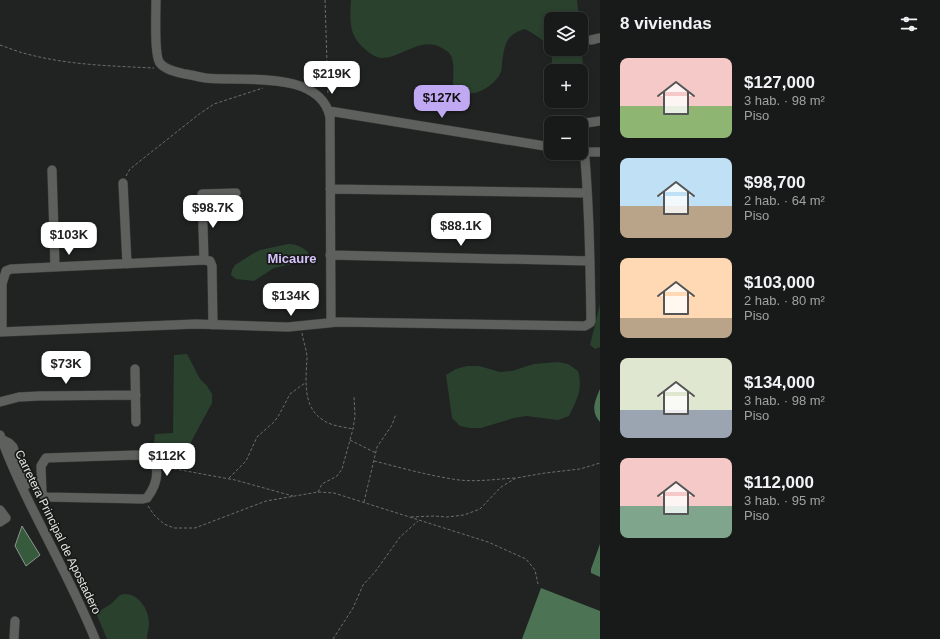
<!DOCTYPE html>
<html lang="es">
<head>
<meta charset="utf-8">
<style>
  :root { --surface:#181a19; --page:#212322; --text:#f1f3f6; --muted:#9fa1a2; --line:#363838; --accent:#c0a8f3 }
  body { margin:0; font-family:Arial,sans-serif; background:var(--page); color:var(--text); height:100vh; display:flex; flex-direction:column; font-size:15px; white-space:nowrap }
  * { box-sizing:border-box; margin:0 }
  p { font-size:13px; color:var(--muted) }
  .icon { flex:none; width:22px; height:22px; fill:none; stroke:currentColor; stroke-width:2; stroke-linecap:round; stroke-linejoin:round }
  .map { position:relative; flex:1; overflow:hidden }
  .side { display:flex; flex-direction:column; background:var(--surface); width:340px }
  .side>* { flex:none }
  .tools { position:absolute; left:544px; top:12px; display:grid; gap:8px }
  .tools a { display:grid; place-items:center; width:44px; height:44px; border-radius:8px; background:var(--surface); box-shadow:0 2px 6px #0003,0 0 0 1px var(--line); font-size:20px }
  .price { position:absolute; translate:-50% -34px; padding:0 9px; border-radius:8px; background:#fff; color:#222; font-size:13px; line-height:26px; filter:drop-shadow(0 1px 2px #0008) }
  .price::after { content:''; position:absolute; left:50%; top:24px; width:12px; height:9px; margin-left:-6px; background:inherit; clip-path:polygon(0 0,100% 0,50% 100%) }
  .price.selected { background:var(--accent); color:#111 }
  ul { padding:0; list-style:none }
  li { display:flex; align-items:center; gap:12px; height:100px; padding:0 20px }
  li span { display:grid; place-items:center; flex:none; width:112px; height:80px; border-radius:8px; color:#555 }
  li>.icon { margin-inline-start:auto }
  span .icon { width:48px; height:48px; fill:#fffc; stroke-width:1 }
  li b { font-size:17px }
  h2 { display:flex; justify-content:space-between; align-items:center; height:48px; padding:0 20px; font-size:17px }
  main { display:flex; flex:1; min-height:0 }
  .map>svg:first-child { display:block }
  .green { fill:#2a412e }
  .water { fill:#4c7353 }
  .building { fill:#355b3c; stroke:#8f9390 }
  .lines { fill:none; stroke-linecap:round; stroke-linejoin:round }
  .minor-casing { stroke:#3a3d3a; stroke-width:10 }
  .path { stroke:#6b6e6c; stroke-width:1; stroke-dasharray:3 2; stroke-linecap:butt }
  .minor { stroke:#5d605d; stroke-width:9 }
  .labels { text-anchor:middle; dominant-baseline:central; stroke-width:3.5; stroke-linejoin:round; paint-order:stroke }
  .street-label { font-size:12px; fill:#e3e5e3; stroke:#171a17 }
  .neighbourhood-label { font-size:13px; font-weight:bold; fill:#d4c3fc; stroke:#171a17 }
</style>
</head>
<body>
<main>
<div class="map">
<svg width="600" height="639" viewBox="0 0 600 639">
  <rect width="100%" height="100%" fill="#202321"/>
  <!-- green -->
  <path class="green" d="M351,0H577L579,19H551V49H581V44L584,74L581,81V71H551L550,90C547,83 546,78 549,69C550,67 552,64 552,61C554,44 537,36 525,29C506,34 505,44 502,62C502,66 502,71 500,74C494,86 473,99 460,91C458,89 455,86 453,84C453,75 455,62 450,54C448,51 445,50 442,48C421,36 403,57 383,58C376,58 371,54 366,50C348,36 350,21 351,0Z
    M288,244C297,244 302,247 308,252L309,258L305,261L274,268L254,281L236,279L231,275L232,270L235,265L254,253L260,250Z
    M600,304V347L595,349L590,345Z
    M187,354L200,379L207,386L212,394V403L191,442L181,455L169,459L159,457L156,452L154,443L155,434L173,433L174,355Z
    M558,362L568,364L578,371C583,390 577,399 569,416L558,420L526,416L514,418L481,428H470L460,426L452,418L446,375L456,369L467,366H479L500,372L512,371L534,364Z
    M125,594C139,594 149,610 149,623C149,628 147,634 147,639H107L96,613L111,604L120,595Z"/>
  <!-- water -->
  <path class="water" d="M600,389V422C590,411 595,401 600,389Z
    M600,544V577L591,573V569Z
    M541,588L600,611V639H522Z"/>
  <!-- building -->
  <path class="building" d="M22,526L40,555L26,566L15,546Z"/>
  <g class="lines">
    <!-- minor casing -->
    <g class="minor-casing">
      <path id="minor" d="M156,0C156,12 154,56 160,63C165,70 177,72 185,74C192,75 199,77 206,78C242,82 320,69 330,117L331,322
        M591,40L600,38
        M329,111L551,147
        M581,152H600
        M52,170L55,267
        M123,183L127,264
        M330,189L587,193
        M330,255L590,261
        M204,260L202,194L236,193
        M0,332L196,324L288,327L338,322L585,326L590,323L591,321C590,256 589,191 582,126L586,123L600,121
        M2,332V284L6,271L11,269L204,260L210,261L212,266L213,325
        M135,369L136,422
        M0,402L19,397L39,396L136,395
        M0,435C26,506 67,569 95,639
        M1,439L9,443L13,447L26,485
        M137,455C164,457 159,482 147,498L143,499L46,497L42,494L41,466L46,458Z
        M0,510L6,518L0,522
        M14,639L15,621"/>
    </g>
    <!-- path -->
    <path class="path" d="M325,0L328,95
      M0,45C9,48 18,52 27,54C68,65 112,66 154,68
      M126,176L130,169L198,115L214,104L263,88
      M302,333C303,341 307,350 307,358C306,379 302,407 323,420C331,426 344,427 353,429
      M350,440L376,453
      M374,461C402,468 430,476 459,480C478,482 497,479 515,478
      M164,467L235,480L293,496
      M229,478L246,461L257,437L274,422L279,415L290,394L305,383
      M318,492L322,484L337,476L342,469L353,429L355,416L354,396
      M364,502L377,447L392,425L396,414
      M148,506L154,515L164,524L174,528H195L266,501L318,492L334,493L488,542L526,559L535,570L538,584
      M411,517L434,516L447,517L464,515L480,509L501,487L516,478L545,473L580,469L600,463
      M333,639L353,608L363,585L375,572L400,537L418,521"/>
    <!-- minor -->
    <use href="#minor" class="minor"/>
  </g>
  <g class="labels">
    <!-- street labels -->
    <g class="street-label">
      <text transform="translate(58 532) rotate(64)">Carretera Principal de Apostadero</text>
    </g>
    <!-- neighbourhood labels -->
    <g class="neighbourhood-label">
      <text x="292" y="258">Micaure</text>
    </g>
  </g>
</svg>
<div class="tools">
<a><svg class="icon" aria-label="layers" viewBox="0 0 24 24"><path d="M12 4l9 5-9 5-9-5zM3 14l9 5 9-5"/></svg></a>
<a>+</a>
<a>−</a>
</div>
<b class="price" style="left:332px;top:95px">$219K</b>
<b class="price selected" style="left:442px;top:119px">$127K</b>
<b class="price" style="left:213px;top:229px">$98.7K</b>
<b class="price" style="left:461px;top:247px">$88.1K</b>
<b class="price" style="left:69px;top:256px">$103K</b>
<b class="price" style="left:291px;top:317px">$134K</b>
<b class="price" style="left:66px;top:385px">$73K</b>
<b class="price" style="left:167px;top:477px">$112K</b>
</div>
<section class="side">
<h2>8 viviendas<svg class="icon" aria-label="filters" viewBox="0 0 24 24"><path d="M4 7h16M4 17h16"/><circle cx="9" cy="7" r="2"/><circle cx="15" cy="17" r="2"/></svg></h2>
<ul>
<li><span style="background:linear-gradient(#f6c9c9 60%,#8fb573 0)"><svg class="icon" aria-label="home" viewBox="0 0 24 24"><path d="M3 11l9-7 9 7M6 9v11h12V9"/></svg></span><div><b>$127,000</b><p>3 hab. · 98 m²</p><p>Piso</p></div></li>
<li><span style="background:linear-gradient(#bfe0f5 60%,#b9a48a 0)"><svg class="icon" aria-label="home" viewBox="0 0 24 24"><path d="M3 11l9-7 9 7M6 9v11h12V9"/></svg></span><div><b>$98,700</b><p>2 hab. · 64 m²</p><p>Piso</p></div></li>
<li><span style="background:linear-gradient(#ffd9b3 75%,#b9a48a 0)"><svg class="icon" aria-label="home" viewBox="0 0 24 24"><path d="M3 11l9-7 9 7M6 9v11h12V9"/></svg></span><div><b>$103,000</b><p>2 hab. · 80 m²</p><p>Piso</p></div></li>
<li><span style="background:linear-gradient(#dfe7d0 65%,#9aa5b1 0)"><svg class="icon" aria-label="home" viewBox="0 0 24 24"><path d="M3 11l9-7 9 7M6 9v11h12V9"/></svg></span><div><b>$134,000</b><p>3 hab. · 98 m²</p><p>Piso</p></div></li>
<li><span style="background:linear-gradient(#f6c9c9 60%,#7fa58c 0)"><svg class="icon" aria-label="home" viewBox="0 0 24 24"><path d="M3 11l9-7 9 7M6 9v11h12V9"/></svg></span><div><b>$112,000</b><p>3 hab. · 95 m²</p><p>Piso</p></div></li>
</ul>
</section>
</main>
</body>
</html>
